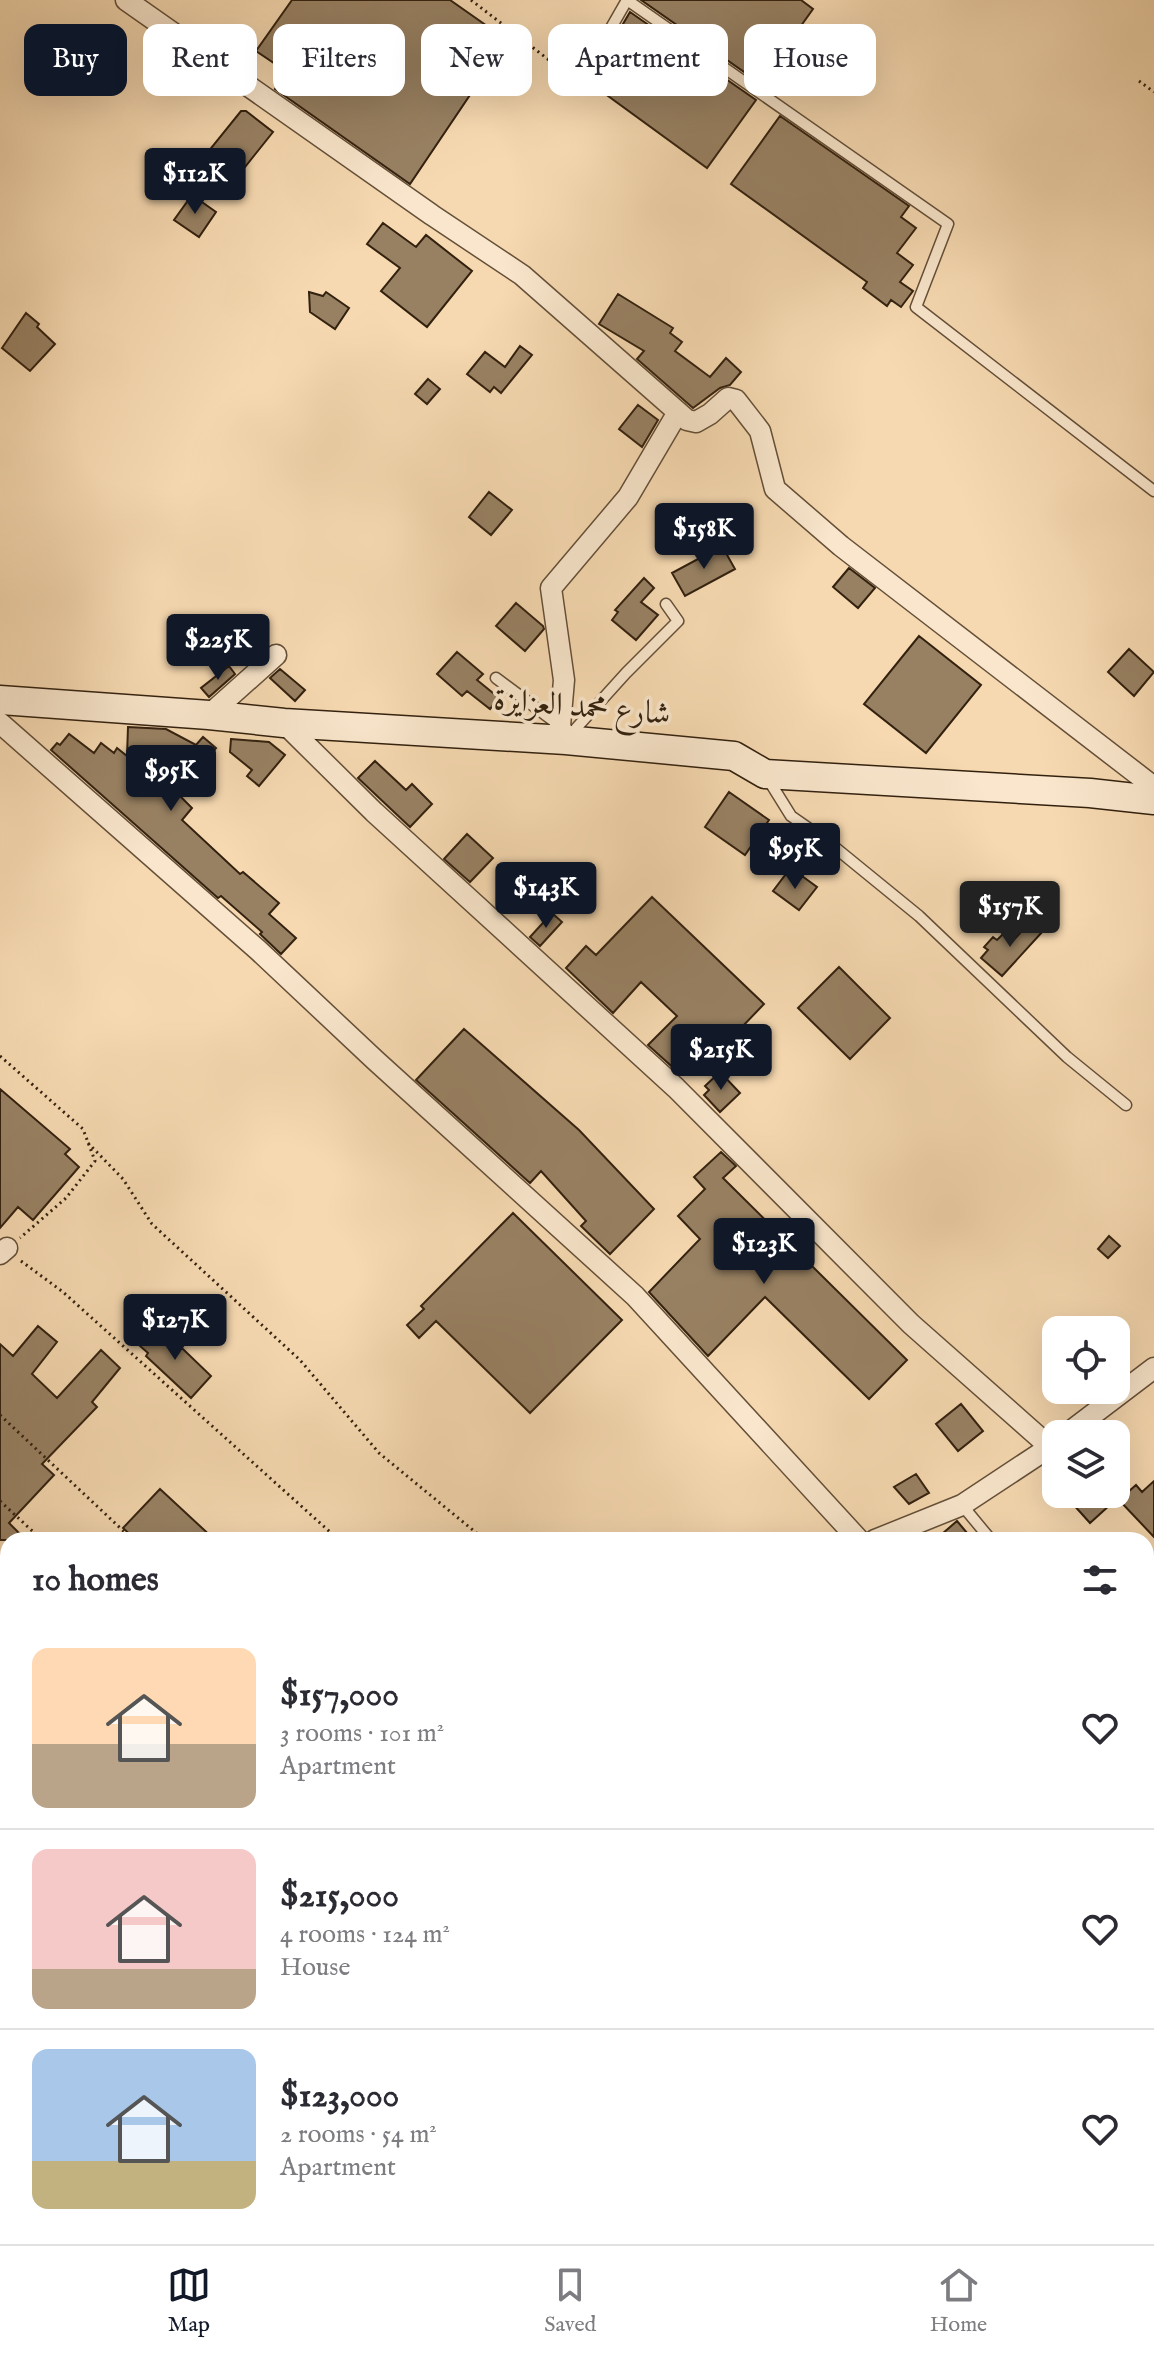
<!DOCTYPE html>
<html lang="en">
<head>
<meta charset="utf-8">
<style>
  :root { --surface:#fff; --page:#f7f7f7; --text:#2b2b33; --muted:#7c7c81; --line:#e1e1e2; --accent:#111827 }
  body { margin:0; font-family:"IM FELL English",Amiri,serif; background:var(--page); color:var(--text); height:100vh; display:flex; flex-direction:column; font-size:30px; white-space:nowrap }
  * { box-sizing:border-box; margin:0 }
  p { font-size:26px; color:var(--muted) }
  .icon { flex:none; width:44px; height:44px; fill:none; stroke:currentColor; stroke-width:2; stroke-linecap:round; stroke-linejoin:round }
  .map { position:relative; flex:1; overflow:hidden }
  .side { position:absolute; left:0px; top:1532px; width:1154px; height:712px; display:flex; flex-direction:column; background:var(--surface); border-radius:24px 24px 0 0; box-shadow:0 8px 32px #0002 }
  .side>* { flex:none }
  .guide { position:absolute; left:24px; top:24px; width:1106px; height:72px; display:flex; gap:16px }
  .tools { position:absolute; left:1042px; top:1316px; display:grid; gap:16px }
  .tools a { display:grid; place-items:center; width:88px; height:88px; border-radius:16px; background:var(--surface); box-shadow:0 8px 32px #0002; font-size:40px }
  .price { position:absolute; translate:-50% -68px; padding:0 18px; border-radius:8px; background:var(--accent); color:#fff; font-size:26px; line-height:52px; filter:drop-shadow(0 2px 4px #0008) }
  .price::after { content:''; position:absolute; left:50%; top:48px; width:24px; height:18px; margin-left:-12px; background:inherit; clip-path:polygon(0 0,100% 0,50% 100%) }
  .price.on { background:#222; color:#fff }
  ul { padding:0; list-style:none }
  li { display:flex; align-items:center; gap:24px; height:200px; padding:0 32px }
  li+li { border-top:2px solid var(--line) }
  li span { display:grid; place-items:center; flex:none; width:224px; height:160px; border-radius:16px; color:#555 }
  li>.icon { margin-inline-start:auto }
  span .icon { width:96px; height:96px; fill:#fffc; stroke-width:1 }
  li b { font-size:34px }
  h2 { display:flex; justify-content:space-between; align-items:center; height:96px; padding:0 32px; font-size:34px }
  .chip { padding:0 28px; border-radius:16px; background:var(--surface); box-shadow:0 8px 32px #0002; font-size:28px; line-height:72px }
  .chip.on { background:var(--accent); color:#fff }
  .tab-bar { display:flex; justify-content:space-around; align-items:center; height:112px; border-top:2px solid var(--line); background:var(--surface); font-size:22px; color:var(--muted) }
  .tab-bar a { display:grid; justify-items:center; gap:4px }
  .tab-bar .on { color:var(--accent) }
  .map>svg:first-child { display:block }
  .building { fill:#988163; stroke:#33210f; stroke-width:2 }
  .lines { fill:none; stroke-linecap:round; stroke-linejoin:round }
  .service-casing { stroke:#644f38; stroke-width:13 }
  .minor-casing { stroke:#644f38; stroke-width:23 }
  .secondary-casing { stroke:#33210f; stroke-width:31 }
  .path { stroke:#33210f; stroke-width:3; stroke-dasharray:2 4; stroke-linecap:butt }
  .service { stroke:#f9e6cc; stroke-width:10 }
  .minor { stroke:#f9e6cc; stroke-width:20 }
  .secondary { stroke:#f9e6cc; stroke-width:28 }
  .labels { text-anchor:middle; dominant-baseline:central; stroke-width:7; stroke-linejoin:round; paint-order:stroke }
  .street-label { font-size:32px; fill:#33210f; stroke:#f9e6cc }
</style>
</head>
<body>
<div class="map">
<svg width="1154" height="2244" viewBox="0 0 1154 2244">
  <rect width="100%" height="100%" fill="#f6d9b1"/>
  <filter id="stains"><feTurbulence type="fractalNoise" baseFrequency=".0025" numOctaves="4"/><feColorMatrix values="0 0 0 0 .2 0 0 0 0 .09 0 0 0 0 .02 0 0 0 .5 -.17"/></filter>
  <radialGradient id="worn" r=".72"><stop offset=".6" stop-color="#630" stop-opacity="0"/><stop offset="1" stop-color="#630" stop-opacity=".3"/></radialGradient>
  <!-- building -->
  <path class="building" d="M292,0H450L507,40L410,184L275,89L287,72L256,51Z
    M641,0H801L813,9L760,83Z
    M630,12L756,100L707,168L582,77L595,72Z
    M241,111H246L273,132L229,187L199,163Z
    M780,116L909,206L901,217L916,228L897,253L913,265L900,282L913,291L901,307L891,300L887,306L863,288L867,282L731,184Z
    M192,195L216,212L199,237L174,220Z
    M383,223L416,247L426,235L472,271L427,327L381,291L400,268L367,244Z
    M309,292L323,296L326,292L349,308L335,329L310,312Z
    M618,294L673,328L670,333L682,342L675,351L710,377L726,358L741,372L730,385L720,388L693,408L637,359L644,351L599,324Z
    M26,313L39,324L37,327L55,344L30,371L2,348Z
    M520,346L532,355L501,393L494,387L490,392L467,374L485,352L505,367Z
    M428,379L440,389L427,404L415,394Z
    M638,405L658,420L642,447L619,429Z
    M489,492L512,510L491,535L469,517Z
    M722,546L735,569L685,596L672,573Z
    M849,568L875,588L858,608L833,587Z
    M644,578L654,588L641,602L658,615L636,640L612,620L618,612L615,610Z
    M516,603L543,626L544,629L525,651L496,626Z
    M919,636L981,685L926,753L864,704Z
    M1129,649L1154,672L1134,696L1108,672Z
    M457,652L483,674L477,680L499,698L490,709L467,691L462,696L437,674Z
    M229,666L235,674L209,697L201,688Z
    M280,669L305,690L295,701L270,678Z
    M128,727L166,729L196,745L203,737L216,748L177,793L192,808L182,820L240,874L243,872L279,903L269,914L296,938L281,954L260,934L262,932L221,896L218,898L51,750L57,743L60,745L69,734L94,753L101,743L114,753L117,748L127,756Z
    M231,739L269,742L285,755L259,786L247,776L252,770L230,752Z
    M375,761L406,790L412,784L432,804L410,827L358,778Z
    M729,792L769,820L745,855L705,827Z
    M467,834L493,858L470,882L444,859Z
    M786,874L797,882L802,876L817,887L799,910L773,891Z
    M652,897L764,1004L716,1054L706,1043L678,1072L648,1045L677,1016L641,982L613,1013L566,968L586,946L596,955Z
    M552,913L562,922L540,946L530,937Z
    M1031,921L1043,931L1002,976L981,958L988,950L984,947L993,937L997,940L1003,934L1012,942Z
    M839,967L890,1018L850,1059L798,1008Z
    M464,1029L579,1130L654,1209L610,1254L581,1226L586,1221L541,1171L530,1183L416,1080Z
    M720,1072L740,1093L720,1112L704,1095L709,1090L705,1086Z
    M0,1089L70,1149L65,1154L79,1167L33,1220L18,1207L0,1228Z
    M721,1152L736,1166L723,1178L907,1360L869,1399L765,1297L708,1356L649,1292L700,1239L678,1216L705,1189L694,1177Z
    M513,1213L622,1320L530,1413L436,1321L419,1338L407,1325L424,1309L421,1306Z
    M1109,1236L1120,1246L1108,1258L1098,1249Z
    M38,1326L57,1342L32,1374L57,1398L101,1350L120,1368L92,1402L97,1407L42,1464L54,1475L9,1523L26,1540H0V1344L13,1356Z
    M159,1326L211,1376L191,1398L146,1356L148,1353L140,1346Z
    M961,1404L983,1431L958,1451L936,1424Z
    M916,1474L929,1493L909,1504L894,1487Z
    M1154,1481V1537L1119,1500L1136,1485L1142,1492Z
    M160,1489L215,1540H136L123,1528Z
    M1082,1494H1122L1090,1523L1072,1503Z
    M957,1521L973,1540H935Z"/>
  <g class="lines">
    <!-- service casing -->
    <g class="service-casing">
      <path id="service" d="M588,68L627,0L948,224L916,307L1154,491
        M496,678L559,725
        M570,735L626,673L678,621L666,604
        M768,779L791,816L827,841L919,916L1067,1057L1126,1105
        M962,1505L991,1540"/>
    </g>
    <!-- minor casing -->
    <g class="minor-casing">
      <path id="minor" d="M126,0L432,215L522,275L687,420L696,422L710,414L728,398L736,400L760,431L775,489L841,546L1154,787
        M209,715L276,655
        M0,723L258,950L375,1060L635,1296L859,1540
        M284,723L374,812L676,1088L911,1324L1050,1447
        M566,740L560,726L564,680L551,588L628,497L678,412
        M0,1254L7,1248
        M1067,1434L1154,1368
        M875,1540L962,1505L1056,1443
        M1146,1836L1154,1830
        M1146,1963L1154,1967
        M0,1976L8,1973
        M1146,2191L1154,2196
        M0,2232L7,2244
        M673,2236L678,2244
        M280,2244L297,2236
        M979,2244L988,2236"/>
    </g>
    <!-- secondary casing -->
    <g class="secondary-casing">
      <path id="secondary" d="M0,700L209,715L284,723L566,740L734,756L765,774L1090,793L1154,800"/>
    </g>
    <!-- path -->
    <path class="path" d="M471,0L575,80L579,76
      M1139,81L1154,92
      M0,1056L83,1129L95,1161L66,1198L20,1238
      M88,1143L123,1179L152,1224L300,1360L379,1453L485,1540
      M21,1261L63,1292L339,1540
      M0,1415L133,1540
      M0,1501L42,1540"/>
    <!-- service -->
    <use href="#service" class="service"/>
    <!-- minor -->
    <use href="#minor" class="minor"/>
    <!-- secondary -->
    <use href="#secondary" class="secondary"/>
  </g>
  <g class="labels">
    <!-- street labels -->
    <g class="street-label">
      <text transform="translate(582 708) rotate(5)">شارع محمد العزايزة</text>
    </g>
  </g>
  <rect width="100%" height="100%" filter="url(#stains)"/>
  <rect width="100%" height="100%" fill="url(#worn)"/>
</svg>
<div class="tools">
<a><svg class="icon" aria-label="locate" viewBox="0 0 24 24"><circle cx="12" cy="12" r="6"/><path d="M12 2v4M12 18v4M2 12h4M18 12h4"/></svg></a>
<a><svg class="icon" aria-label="layers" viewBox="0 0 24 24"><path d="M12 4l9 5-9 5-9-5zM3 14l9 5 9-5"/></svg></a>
</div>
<b class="price" style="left:195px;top:216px">$112K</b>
<b class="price" style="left:704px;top:571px">$158K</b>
<b class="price" style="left:218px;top:682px">$225K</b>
<b class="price" style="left:171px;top:813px">$95K</b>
<b class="price" style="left:795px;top:891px">$95K</b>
<b class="price" style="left:546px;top:930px">$143K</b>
<b class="price on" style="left:1010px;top:949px">$157K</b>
<b class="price" style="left:721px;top:1092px">$215K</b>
<b class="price" style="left:764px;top:1286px">$123K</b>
<b class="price" style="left:175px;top:1362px">$127K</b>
<div class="guide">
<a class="chip on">Buy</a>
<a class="chip">Rent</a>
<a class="chip">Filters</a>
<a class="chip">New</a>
<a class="chip">Apartment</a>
<a class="chip">House</a>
</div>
<section class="side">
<h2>10 homes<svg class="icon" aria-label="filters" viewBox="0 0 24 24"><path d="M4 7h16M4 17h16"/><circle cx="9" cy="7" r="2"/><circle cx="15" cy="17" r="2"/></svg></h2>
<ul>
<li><span style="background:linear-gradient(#ffd9b3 60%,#b9a48a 0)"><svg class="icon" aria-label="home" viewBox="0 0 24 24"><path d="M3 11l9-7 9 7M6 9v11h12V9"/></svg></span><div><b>$157,000</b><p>3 rooms · 101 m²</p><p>Apartment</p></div><svg class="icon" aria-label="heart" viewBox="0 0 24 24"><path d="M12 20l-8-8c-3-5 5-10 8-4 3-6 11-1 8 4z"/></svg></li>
<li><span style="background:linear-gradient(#f6c9c9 75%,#b9a48a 0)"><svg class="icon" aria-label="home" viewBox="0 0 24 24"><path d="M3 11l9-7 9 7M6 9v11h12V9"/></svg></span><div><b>$215,000</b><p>4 rooms · 124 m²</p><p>House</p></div><svg class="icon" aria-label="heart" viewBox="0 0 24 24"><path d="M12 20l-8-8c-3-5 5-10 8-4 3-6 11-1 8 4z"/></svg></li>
<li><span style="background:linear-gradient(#a9c7e8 70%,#c2b280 0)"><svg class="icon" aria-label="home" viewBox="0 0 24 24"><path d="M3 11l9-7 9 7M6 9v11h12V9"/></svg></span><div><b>$123,000</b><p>2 rooms · 54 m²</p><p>Apartment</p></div><svg class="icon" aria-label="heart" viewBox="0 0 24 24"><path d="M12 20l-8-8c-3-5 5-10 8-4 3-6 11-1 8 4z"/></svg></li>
</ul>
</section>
</div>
<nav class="tab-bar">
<a class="on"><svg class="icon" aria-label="map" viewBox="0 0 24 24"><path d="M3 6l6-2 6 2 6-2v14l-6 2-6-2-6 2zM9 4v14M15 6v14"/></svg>Map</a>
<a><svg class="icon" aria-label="saved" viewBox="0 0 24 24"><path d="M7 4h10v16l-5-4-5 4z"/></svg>Saved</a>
<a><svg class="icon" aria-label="home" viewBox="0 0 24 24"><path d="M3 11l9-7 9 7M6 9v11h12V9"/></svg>Home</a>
</nav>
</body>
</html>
